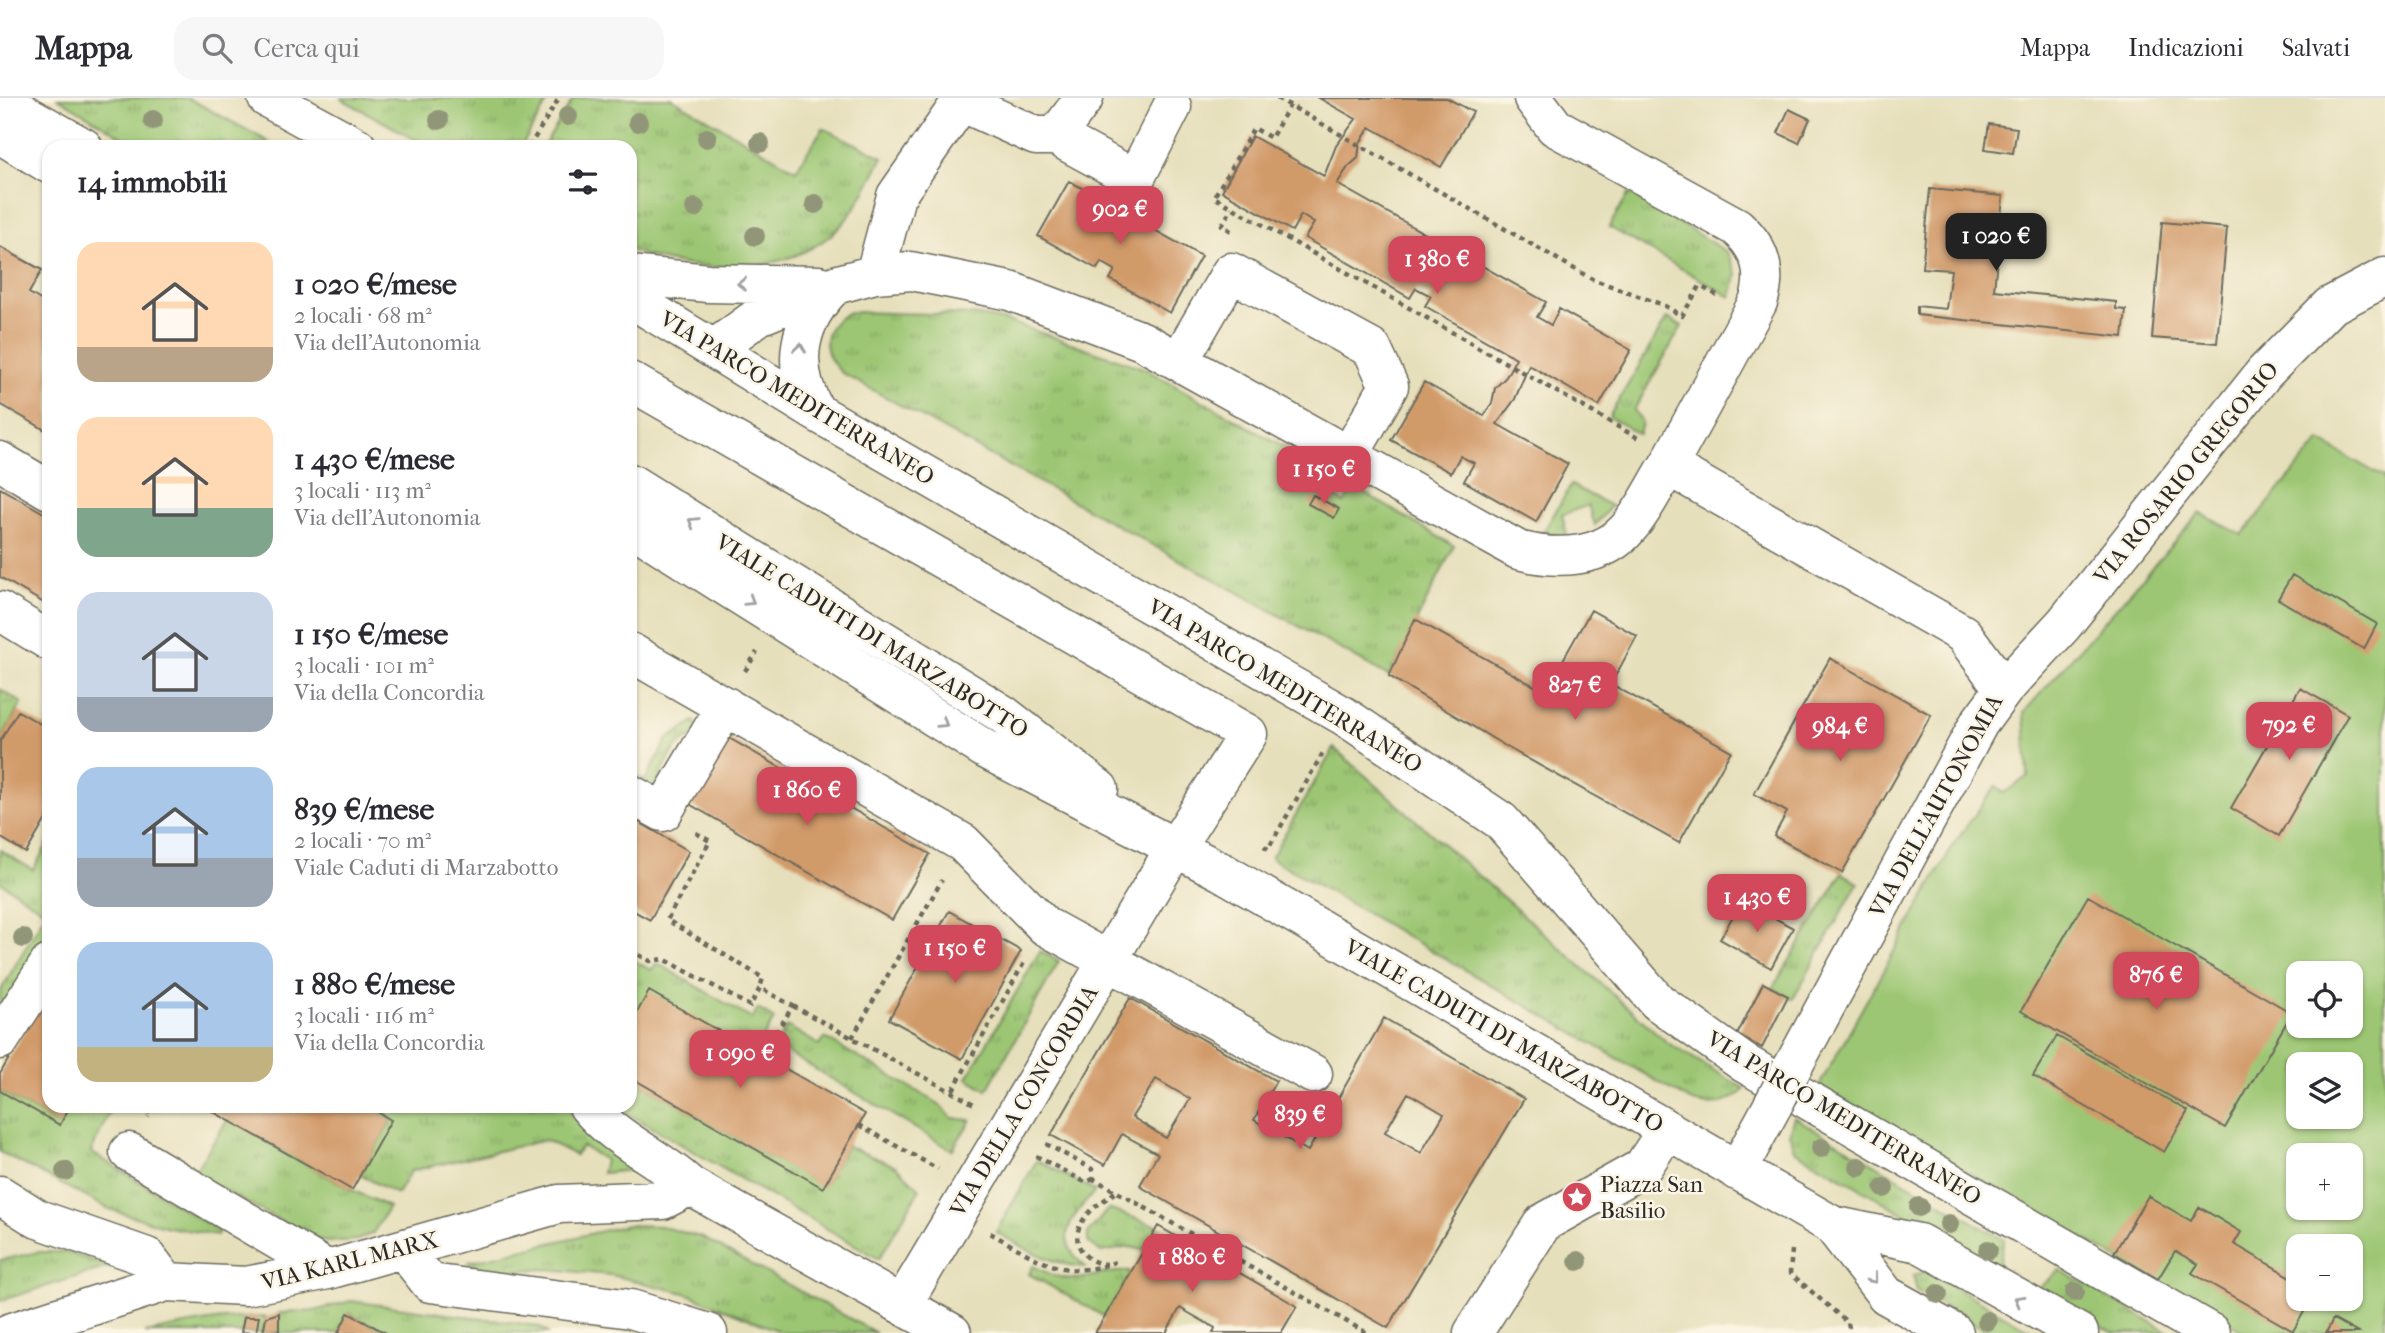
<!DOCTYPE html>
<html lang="it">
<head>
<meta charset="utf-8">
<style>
  :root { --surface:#fff; --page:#f7f7f7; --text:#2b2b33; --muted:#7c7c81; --line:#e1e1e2; --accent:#d1495b }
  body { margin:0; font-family:"IM FELL French Canon",serif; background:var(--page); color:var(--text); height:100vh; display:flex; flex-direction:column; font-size:26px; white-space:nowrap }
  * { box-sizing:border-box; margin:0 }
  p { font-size:23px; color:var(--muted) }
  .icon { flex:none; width:38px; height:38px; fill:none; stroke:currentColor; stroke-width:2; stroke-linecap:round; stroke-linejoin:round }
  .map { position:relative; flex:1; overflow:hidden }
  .side { position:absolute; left:42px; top:42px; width:595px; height:973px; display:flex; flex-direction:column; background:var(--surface); border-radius:21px; box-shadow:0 2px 5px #0004 }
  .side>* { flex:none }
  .tools { position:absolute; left:2286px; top:863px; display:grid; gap:14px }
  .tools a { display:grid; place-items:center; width:77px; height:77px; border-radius:14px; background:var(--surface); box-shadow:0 2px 5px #0004; font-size:35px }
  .price { position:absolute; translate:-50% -60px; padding:0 16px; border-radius:14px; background:var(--accent); color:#fff; font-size:23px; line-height:46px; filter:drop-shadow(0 2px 4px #0008) }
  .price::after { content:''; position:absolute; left:50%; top:42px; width:21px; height:16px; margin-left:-10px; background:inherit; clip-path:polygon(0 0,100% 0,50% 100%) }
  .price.selected { background:#222; color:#fff }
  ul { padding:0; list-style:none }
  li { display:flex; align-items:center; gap:21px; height:175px; padding:0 35px }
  li span { display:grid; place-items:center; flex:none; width:196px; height:140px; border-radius:21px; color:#555 }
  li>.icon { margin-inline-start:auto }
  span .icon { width:84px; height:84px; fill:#fffc; stroke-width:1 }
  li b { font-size:30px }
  h2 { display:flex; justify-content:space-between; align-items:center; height:84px; padding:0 35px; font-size:30px }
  header { display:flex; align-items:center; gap:42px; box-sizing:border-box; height:98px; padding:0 35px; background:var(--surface); border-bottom:2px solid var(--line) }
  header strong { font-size:33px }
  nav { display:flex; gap:38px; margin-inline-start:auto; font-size:24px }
  .search { width:490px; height:63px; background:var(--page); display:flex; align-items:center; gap:18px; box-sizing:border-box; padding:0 24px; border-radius:21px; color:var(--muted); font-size:26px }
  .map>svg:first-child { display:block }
  .grass { fill:url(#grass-tufts); stroke:#64784f; stroke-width:2 }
  .pitch { fill:#9cc673; stroke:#64784f; stroke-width:2; fill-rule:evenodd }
  .building { fill:#d19a69; fill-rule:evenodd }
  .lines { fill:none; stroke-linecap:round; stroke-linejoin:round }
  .minor-casing { stroke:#6c6a5d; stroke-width:41 }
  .path { stroke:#6c6a5d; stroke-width:4.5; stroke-dasharray:5 5; stroke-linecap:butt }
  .minor { stroke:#fff; stroke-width:38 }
  .minor-bridge-casing { stroke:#6c6a5d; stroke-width:41; stroke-linecap:butt }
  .minor-bridge { stroke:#fff; stroke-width:38 }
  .tree { fill:#929678 }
  .oneway { stroke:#a0a0a0 }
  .labels { text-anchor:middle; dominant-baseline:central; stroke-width:5; stroke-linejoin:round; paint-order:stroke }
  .street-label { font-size:23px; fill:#2b2b2b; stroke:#fcf5e5 }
  .poi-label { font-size:23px; fill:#2b2b2b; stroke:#fcf5e5; text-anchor:start }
</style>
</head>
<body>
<header>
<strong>Mappa</strong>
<div class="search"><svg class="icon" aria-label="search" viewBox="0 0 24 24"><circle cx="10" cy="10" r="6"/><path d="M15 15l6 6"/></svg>Cerca qui</div>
<nav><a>Mappa</a><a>Indicazioni</a><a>Salvati</a></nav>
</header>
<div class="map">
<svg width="2385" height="1235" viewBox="0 0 2385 1235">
  <defs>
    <pattern id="grass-tufts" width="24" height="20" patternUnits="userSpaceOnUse" patternTransform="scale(1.75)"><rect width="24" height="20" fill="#9cc673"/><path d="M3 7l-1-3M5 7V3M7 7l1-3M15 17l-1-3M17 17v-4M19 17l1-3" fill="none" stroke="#7fa15f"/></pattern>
  </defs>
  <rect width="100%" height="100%" fill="#fcf5e5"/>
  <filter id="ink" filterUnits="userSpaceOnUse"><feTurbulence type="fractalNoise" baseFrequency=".0143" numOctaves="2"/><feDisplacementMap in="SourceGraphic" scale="14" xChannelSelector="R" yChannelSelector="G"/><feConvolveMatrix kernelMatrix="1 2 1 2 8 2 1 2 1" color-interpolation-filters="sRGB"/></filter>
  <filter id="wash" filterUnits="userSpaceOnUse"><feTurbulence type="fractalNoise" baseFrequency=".00686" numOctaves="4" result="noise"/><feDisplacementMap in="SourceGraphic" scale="28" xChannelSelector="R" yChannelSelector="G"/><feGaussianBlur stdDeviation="1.57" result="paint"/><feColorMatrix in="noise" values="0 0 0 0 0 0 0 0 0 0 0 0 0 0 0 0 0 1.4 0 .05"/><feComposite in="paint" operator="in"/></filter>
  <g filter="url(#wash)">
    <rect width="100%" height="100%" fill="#e6dfbb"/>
    <!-- grass -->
    <path class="grass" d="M58,0H188L269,44L263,49H139Z
      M340,0H542L548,3L521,49H429Z
      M574,0H671L796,72L823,30L883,59C868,86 856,116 832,136C780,180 691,175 630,152V49H543Z
      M1629,95L1727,154L1737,175L1731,199L1609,129Z
      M850,214L974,217L1007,223L1143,270L1326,372L1317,388L1344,405L1354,389L1454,448L1389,578L842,275C819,254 821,227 850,214Z
      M1667,220L1682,228L1634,312L1642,325L1639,336L1609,319Z
      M1571,387L1611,408L1595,427L1588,407L1562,417L1567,437L1543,435Z
      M0,591L22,605L0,643Z
      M694,623L701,632L675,650L649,698L630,687V675L645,683L667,642Z
      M1334,650L1668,945L1745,991C1729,1006 1714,1010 1693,1004L1271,760Z
      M49,743V838L0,917V894L46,814L0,784V752L33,772Z
      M1842,775L1858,785L1793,901L1773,890Z
      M1040,853L1059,863L987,992L967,980Z
      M630,860L651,872L657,865L752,921L758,911L774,921L755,954L630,927Z
      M787,928L819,947L825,940L939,1006L952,1020L971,1022L952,1052L776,948Z
      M630,979L823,1089L847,1048L896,1068L920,1091L879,1161L622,1012L619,1008H630Z
      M0,993L59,1027L70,1008L111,1011L91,1054L219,1133L217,1137L168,1129L109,1111L0,1054Z
      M367,1008H566C585,1035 607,1050 634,1068L633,1072L602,1075L605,1062L582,1048L575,1057L545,1042L411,1073L397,1096L360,1077L391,1022Z
      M1794,1019L2004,1142L1998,1170L1794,1052L1789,1035Z
      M228,1021L352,1092L389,1109L373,1135L357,1142L326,1144L311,1139L193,1076Z
      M1037,1062L1095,1093C1072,1120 1050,1140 1086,1169C1054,1168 1024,1150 996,1134Z
      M1108,1111L1158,1128L1143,1152L1130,1149L1101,1154L1088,1144V1135Z
      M628,1127L660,1128L703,1140L876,1235H784L685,1195L611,1177L546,1171L476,1174L469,1164Z
      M38,1154H65L111,1168L0,1203V1162Z
      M1033,1168C1084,1195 1086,1171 1131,1174L1105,1219L1029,1176Z
      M2060,1172L2170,1235H2113L2036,1192Z
      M1927,1173L2035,1235H1991L1917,1193L1913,1177Z
      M351,1203L524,1226L540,1229L548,1235H386L349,1215L338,1235H145C186,1226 223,1219 266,1219L263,1234L279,1233V1215L314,1213Z"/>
    <!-- pitch -->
    <path class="pitch" d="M2320,343L2385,380V1235H2246L1819,988L1955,744L1996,688L2004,695L2028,678L2024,614L2200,415L2242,437ZM2298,875H2350V928H2298ZM2298,966H2350V1018H2298ZM2298,1057H2350V1110H2298ZM2298,1148H2350V1200H2298Z"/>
    <g id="blocks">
      <!-- building -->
      <path class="building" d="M1319,0H1447L1473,14L1441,69L1370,29L1360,45L1358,60L1348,69L1337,86L1546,204L1537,219L1551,227L1559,211L1631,252L1599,308L1529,267L1515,301L1497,326L1568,366L1536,424L1464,383L1474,365L1460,358L1451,375L1391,342L1424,284L1484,318L1492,305L1495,290L1506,279L1516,260L1425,208L1431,198L1416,190L1410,200L1305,140L1314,125L1301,117L1292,133L1222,93L1252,38L1324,78L1336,48L1356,21Z
        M1789,11L1810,21L1799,45L1778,35Z
        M1989,26L2017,30L2013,55L1985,51Z
        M1069,83L1128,115L1130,110L1145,118L1142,125L1201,158L1170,215L1110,181L1115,172L1101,164L1097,171L1038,138Z
        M1930,91L2003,98L1994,192L2116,204V211L2126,212L2123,239L1917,217V208L1946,211L1951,172L1922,170Z
        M2162,124L2227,130L2217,245L2152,240Z
        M0,149L42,172L29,195L49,207V334L0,306Z
        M0,390L49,418V508L0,479Z
        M1313,397L1339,411L1334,420L1308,406Z
        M2292,477L2377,526L2364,551L2278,501Z
        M1591,512L1637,538L1611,586L1731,653L1679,745L1512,652L1389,578L1415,521L1545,594Z
        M1830,560L1931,617L1842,775L1774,738L1787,714L1754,696Z
        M2300,590L2348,617L2279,738L2231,710Z
        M18,613L49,631V716L26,755L0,739V643Z
        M722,636L930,756L892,822L684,703Z
        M630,719L689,753L650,822L630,811Z
        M2088,798L2292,915L2225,1030L2021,913Z
        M1742,802L1793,830L1771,870L1720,841Z
        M949,813L1021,853L962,961L889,921Z
        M1763,885L1788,898L1762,950L1737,937Z
        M49,890V1008H70L60,1027L0,993V976Z
        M649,893L865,1016L823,1090L630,979V927Z
        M1130,900L1276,983L1254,1022L1308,1053L1384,920L1524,1001L1388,1230L1143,1090L1140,1087L1158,1056L1122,1036L1105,1067L1051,1037ZM1156,981L1190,1001L1166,1040L1132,1019ZM1408,995L1444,1016L1421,1055L1385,1034Z
        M2057,938L2188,1013L2164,1054L2033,978Z
        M203,1008H367L391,1022L352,1092Z
        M2148,1098L2191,1123L2199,1109L2241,1134L2234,1146L2298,1183V1200H2312L2293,1233L2192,1175L2198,1166L2175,1153L2158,1181L2114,1155Z
        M1158,1128L1297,1208L1281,1235H1213L1215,1230L1180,1210L1166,1235H1095Z
        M279,1215V1233L263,1235L266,1219Z
        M348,1215L386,1235H338Z
        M244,1219H259L256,1235L241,1234Z
        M2333,1221L2358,1235H2326Z"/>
    </g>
  </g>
  <g filter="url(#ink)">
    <use href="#blocks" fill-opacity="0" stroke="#6c6a5d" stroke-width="2"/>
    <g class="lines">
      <!-- minor casing -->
      <g class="minor-casing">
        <path id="minor" d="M267,0L357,49
          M1533,0L1555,29L1737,129C1760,150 1768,174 1758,204L1668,368
          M0,2L83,49
          M0,36L49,66
          M1056,38L1135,81L1172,9
          M875,176L896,98L961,4L1036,38H1056L1084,0
          M630,177L708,185L819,187
          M630,200L816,314L1344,618L1501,723L1658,904L1744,965L2211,1235
          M715,250L759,218L835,187L875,176L911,173L1010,193L1142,243L1518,452C1556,462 1603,462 1630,428C1645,411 1656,387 1668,368L1963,536L2004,591L1979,625L1791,972
          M1179,263L1231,174L1372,251L1389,288L1349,358
          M630,283L1248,636L1175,750L902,1207L952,1235
          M816,314C789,269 797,223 835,187
          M0,363L49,392
          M630,385L1004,617L1099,691
          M630,428L985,651L1222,774L1832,1127L1919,1145L2079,1235
          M0,513L49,543
          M630,554L963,745L1045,828L1313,976
          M2004,591L2064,526L2264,275L2330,208L2385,179
          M630,696L663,714L726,608
          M0,942L49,866
          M588,1008C616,1043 658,1058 690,1088L902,1207
          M129,1054L328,1172
          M1737,1073L1773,1007
          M0,1097L38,1121L147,1159L166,1184
          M1832,1127L1886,1197L1954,1235
          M404,1152L430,1185L631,1211L708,1235
          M9,1235L166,1184L246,1188L328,1172L559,1106L663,1102L690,1088
          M1473,1235L1543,1125L1642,1070L1667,1032"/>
      </g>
      <!-- path -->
      <path class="path" d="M1277,0L1592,181L1663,207L1682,218L1700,188L1717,197
        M1290,7L1271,40L1254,30L1214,99L1638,340
        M529,49L559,0
        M1231,133L1222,127L1232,110
        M745,573L757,554
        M696,735L710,743L667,822L763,880L760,890
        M1264,748L1268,751L1324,653
        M630,852L650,863L664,861L750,908L760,890L793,908L762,957
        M793,908L974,1006
        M852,940L942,782
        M953,992L1025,863
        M137,1008L151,1015L148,1019
        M859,1027L938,1071
        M1046,1046L1092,1071L1094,1081L1367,1235
        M1036,1058L1085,1084L1094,1081
        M990,1135C1036,1160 1062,1184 1115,1164
        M1792,1152L1790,1175L1848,1225L1850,1235
        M1107,1166C1098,1166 1089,1162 1083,1155C1064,1129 1097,1106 1116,1094"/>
      <!-- minor -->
      <use href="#minor" class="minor"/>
      <!-- minor-bridge casing -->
      <g class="minor-bridge-casing">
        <path id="minor-bridge" d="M1773,1007L1791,972"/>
      </g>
      <!-- minor-bridge -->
      <use href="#minor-bridge" class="minor-bridge"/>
    </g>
    <!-- trees -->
    <g class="tree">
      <circle cx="568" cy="18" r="10"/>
      <circle cx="153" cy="22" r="10"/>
      <circle cx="439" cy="22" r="10"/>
      <circle cx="638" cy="24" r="10"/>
      <circle cx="707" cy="40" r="10"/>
      <circle cx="760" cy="45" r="10"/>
      <circle cx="815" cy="106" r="10"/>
      <circle cx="695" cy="110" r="10"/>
      <circle cx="755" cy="138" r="10"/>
      <circle cx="23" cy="840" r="10"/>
      <circle cx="1821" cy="1050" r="10"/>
      <circle cx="1859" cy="1069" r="10"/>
      <circle cx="65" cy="1073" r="10"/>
      <circle cx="1884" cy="1090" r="10"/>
      <circle cx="1919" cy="1109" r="10"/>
      <circle cx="1949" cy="1126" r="10"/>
      <circle cx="1988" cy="1152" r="10"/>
      <circle cx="1578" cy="1163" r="10"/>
      <circle cx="2075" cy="1194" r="10"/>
      <circle cx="1938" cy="1196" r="10"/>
      <circle cx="1987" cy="1223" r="10"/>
    </g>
    <!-- one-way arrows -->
    <defs><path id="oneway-chevron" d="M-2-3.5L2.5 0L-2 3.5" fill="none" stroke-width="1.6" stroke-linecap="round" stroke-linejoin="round" transform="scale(1.75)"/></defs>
    <g class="oneway">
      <use href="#oneway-chevron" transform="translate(742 186) rotate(-179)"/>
      <use href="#oneway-chevron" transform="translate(800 250) rotate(-82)"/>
      <use href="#oneway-chevron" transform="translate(693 424) rotate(-148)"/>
      <use href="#oneway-chevron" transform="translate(750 503) rotate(32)"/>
      <use href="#oneway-chevron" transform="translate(943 625) rotate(32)"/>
      <use href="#oneway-chevron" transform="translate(1873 1181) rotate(51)"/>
      <use href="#oneway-chevron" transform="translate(2019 1202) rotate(-151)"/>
    </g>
  </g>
  <!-- icons -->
  <defs>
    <g id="sight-disc" transform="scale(1.575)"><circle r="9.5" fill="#d1495b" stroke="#fcf5e5"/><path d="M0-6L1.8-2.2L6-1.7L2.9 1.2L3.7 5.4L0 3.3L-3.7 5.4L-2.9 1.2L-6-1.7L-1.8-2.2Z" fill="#fff"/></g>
  </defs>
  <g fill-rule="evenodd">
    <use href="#sight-disc" x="1577" y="1099"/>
  </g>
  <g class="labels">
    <!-- street labels -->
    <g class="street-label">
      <text transform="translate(797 300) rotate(31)">VIA PARCO MEDITERRANEO</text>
      <text transform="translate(2186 375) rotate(-51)">VIA ROSARIO GREGORIO</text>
      <text transform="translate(872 538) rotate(32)">VIALE CADUTI DI MARZABOTTO</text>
      <text transform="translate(1285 588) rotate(31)">VIA PARCO MEDITERRANEO</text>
      <text transform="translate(1936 708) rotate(-61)">VIA DELL'AUTONOMIA</text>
      <text transform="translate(1504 938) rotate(30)">VIALE CADUTI DI MARZABOTTO</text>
      <text transform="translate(1024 1003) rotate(-59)">VIA DELLA CONCORDIA</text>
      <text transform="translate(1844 1020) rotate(31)">VIA PARCO MEDITERRANEO</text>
      <text transform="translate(350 1163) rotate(-14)">VIA KARL MARX</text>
    </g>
    <!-- poi labels -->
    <g class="poi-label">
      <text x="1600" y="1086">Piazza San<tspan x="1600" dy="26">Basilio</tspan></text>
    </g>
  </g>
</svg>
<div class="tools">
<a><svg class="icon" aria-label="locate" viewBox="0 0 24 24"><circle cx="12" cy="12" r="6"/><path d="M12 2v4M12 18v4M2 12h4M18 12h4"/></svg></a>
<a><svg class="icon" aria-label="layers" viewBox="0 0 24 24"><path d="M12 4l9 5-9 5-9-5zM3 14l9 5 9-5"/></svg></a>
<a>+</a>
<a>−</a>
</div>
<b class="price" style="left:1120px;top:148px">902 €</b>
<b class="price selected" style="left:1996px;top:175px">1 020 €</b>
<b class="price" style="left:1437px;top:198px">1 380 €</b>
<b class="price" style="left:1324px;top:408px">1 150 €</b>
<b class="price" style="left:1575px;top:624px">827 €</b>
<b class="price" style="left:2289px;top:664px">792 €</b>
<b class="price" style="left:1840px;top:665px">984 €</b>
<b class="price" style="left:807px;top:729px">1 860 €</b>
<b class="price" style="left:1757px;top:836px">1 430 €</b>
<b class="price" style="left:955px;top:887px">1 150 €</b>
<b class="price" style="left:2156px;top:914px">876 €</b>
<b class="price" style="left:740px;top:992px">1 090 €</b>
<b class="price" style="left:1300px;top:1053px">839 €</b>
<b class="price" style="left:1192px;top:1196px">1 880 €</b>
<section class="side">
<h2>14 immobili<svg class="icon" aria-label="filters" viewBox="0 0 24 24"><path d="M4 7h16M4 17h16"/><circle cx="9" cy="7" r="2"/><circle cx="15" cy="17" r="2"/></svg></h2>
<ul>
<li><span style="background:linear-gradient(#ffd9b3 75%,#b9a48a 0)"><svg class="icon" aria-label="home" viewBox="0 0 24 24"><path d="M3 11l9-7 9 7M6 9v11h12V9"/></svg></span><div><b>1 020 €/mese</b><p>2 locali · 68 m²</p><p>Via dell'Autonomia</p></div></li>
<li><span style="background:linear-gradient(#ffd9b3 65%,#7fa58c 0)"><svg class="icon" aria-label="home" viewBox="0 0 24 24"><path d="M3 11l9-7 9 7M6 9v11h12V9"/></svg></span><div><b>1 430 €/mese</b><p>3 locali · 113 m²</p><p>Via dell'Autonomia</p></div></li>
<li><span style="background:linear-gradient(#c9d6e8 75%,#9aa5b1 0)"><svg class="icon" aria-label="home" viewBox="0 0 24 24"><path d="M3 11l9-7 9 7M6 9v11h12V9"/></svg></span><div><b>1 150 €/mese</b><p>3 locali · 101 m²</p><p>Via della Concordia</p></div></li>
<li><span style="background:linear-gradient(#a9c7e8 65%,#9aa5b1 0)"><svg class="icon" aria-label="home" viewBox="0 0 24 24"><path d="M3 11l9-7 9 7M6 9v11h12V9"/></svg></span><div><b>839 €/mese</b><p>2 locali · 70 m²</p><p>Viale Caduti di Marzabotto</p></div></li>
<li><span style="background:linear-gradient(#a9c7e8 75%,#c2b280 0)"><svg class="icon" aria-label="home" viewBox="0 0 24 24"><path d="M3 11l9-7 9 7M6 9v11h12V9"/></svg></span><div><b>1 880 €/mese</b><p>3 locali · 116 m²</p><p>Via della Concordia</p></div></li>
</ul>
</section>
</div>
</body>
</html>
